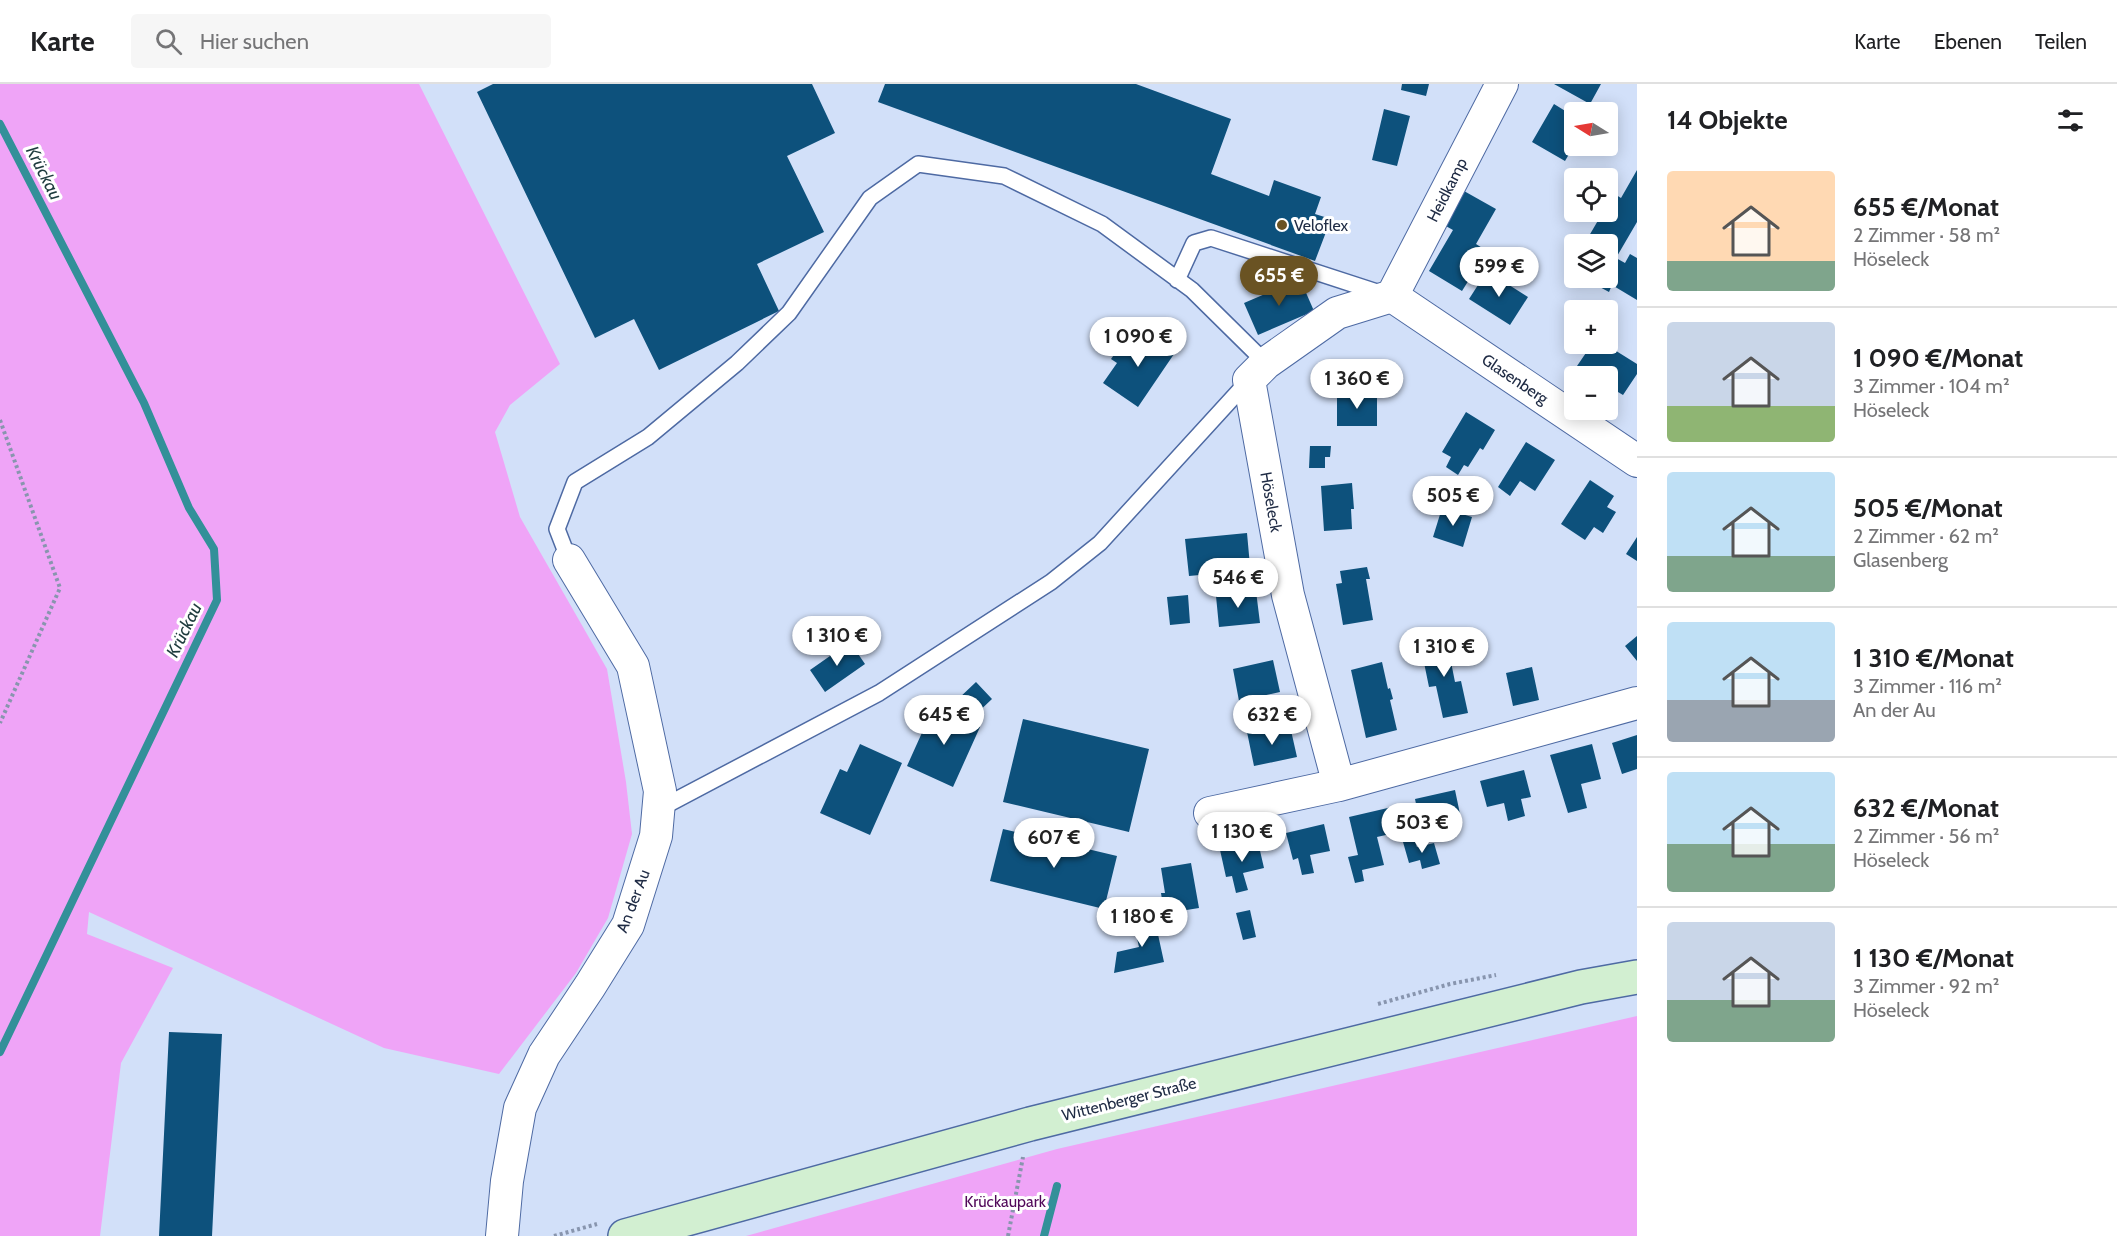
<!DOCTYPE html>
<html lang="de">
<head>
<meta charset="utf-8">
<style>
  :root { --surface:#fff; --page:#f6f6f6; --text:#202124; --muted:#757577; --line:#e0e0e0; --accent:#6a5323 }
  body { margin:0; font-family:Cabin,sans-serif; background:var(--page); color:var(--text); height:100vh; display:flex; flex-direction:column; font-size:22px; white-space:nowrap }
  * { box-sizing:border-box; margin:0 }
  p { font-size:20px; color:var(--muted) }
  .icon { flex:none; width:33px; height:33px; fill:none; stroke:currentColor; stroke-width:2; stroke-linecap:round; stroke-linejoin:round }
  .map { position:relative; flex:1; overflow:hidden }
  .panel { display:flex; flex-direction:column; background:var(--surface); width:480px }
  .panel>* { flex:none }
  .needle { width:39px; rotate:281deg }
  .controls { position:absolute; left:1564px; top:18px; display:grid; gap:12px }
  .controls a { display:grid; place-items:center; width:54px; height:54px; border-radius:6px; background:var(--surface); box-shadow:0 3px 15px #0003; font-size:30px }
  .price { position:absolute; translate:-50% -51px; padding:0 14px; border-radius:21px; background:#fff; color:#222; font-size:20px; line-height:39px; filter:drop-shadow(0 2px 3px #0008) }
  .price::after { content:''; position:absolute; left:50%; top:36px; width:18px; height:14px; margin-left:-9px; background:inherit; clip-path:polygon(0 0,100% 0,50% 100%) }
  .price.selected { background:var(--accent); color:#fff }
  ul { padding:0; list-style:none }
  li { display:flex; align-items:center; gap:18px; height:150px; padding:0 30px }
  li+li { border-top:2px solid var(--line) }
  li span { display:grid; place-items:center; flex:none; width:168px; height:120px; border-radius:6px; color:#555 }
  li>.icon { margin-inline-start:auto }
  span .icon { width:72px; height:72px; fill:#fffc; stroke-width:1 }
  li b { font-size:26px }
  h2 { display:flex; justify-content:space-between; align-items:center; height:72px; padding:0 30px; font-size:26px }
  header { display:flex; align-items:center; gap:36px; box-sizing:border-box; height:84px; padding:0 30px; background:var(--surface); border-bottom:2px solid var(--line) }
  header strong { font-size:28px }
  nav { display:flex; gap:33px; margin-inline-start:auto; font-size:21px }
  .search { width:420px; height:54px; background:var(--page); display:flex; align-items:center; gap:15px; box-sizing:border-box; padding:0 21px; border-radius:6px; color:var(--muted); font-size:22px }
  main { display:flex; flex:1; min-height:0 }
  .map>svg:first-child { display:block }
  .green { fill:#efa4f7 }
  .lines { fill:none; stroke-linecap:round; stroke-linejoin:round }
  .stream { stroke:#339099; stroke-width:8 }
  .building { fill:#0d517c }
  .lane-casing { stroke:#4e6aa3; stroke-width:18 }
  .street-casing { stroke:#4e6aa3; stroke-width:34 }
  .secondary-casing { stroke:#4e6aa3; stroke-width:36 }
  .path { stroke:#8895ae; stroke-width:4; stroke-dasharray:3 3; stroke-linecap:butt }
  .lane { stroke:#fff; stroke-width:15 }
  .street { stroke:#fff; stroke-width:32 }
  .secondary { stroke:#d2efd1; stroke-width:33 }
  .poi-dot { fill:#6a5323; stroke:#fff; stroke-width:2 }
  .labels { text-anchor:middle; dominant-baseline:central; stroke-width:6; stroke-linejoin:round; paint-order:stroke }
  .street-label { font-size:16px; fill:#202c45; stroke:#fff }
  .poi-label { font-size:16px; fill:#202c45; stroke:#fff; text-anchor:start }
  .park-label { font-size:16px; fill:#52095a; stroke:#fff }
  .water-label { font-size:18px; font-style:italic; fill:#1e3b3e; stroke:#fff }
</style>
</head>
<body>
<header>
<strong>Karte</strong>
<div class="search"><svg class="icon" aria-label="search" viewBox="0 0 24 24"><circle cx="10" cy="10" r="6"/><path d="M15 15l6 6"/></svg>Hier suchen</div>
<nav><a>Karte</a><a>Ebenen</a><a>Teilen</a></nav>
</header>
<main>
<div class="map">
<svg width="1637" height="1152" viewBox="0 0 1637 1152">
  <rect width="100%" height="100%" fill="#d2e0f9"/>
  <!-- green -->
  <path class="green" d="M0,0H419L560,280L510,321L495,348L520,433L607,585L626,698L632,750L608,834L576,889L499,990L384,964L89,828L87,850L173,884L121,979L100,1152H0Z
    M1637,932V1152H746L1057,1065Z"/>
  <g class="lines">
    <!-- stream -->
    <path class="stream" d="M0,40L144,319L189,424L214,465L217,516L0,968
      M1044,1152L1057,1102"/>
  </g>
  <!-- building -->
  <path class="building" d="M493,0H812L835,49L787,72L824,148L757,180L779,227L659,286L634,235L595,254L477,8Z
    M885,0H1136L1231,35L1211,90L1269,112L1274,96L1321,113L1315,130L1331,135L1315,177L878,18Z
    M1402,0H1429L1426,12L1401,6Z
    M1554,0H1601L1590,20Z
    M1554,20L1575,33V60L1565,77L1532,58Z
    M1384,25L1410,32L1397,82L1372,76Z
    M1637,86V138L1616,174L1625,179L1630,170L1637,174V216L1612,201L1609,208L1583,194H1608V160H1592L1586,157L1603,128H1608V118L1613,109L1621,114Z
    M1464,107L1496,125L1476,160L1487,167L1462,207L1429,187L1453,146L1444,141Z
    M1487,187L1528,213L1510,241L1469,215Z
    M1300,195L1314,227L1258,251L1244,219Z
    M1140,246L1174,270L1138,323L1103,299L1117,279L1111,275L1123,258L1129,262Z
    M1592,260H1605L1637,280V290L1623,311L1608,302V292H1593L1577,282Z
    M1349,309H1363V312H1377V342H1337V311H1349Z
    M1466,328L1495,346L1483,366L1480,364L1468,383L1464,381L1458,391L1446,383L1451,373L1442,368Z
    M1526,358L1555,376L1535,407L1520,397L1510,412L1498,403Z
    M1310,362H1331L1330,373H1325V384H1309Z
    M1590,396L1614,412L1607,423L1616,428L1603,449L1594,443L1585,456L1561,440Z
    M1352,399L1354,425H1351L1352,445L1324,447L1321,402Z
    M1442,424L1472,433L1463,463L1433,453Z
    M1247,449L1250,482L1221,485V489L1189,492L1185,455Z
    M1637,453V477L1626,470Z
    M1367,483L1370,495H1366L1373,536L1343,541L1336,500L1342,499L1340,487Z
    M1256,507L1260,539L1219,543L1216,512Z
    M1188,511L1190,539L1170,541L1167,513Z
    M1637,552V577L1625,562Z
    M1446,553L1455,598L1461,597L1468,629L1443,634L1436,602L1429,603L1421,564L1429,563L1427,557Z
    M850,558L865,580L825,608L810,586Z
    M1273,576L1280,608L1239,617L1233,585Z
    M1382,578L1388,605L1390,604L1393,615L1390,616L1397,646L1366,654L1351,586Z
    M1532,583L1539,616L1513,622L1506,589Z
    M976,598L992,615L973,633L957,616Z
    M934,622L980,643L953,703L907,682Z
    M1023,635L1149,665L1129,748L1003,718Z
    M1290,642L1297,673L1254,682L1247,648L1261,645L1262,648Z
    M1637,651V685L1622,690L1612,659Z
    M860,660L902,679L870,751L820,729L840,685L847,688Z
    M1592,660L1601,695L1581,700L1587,724L1568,729L1550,671Z
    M1524,686L1531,713L1521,715L1525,732L1508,737L1504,719L1487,723L1480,697Z
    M1455,706L1460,730L1420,739L1415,715Z
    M1392,723L1399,748L1377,753L1384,781L1362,786L1364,797L1355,799L1348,773L1358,771L1349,733Z
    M1324,740L1330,767L1310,771L1314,789L1302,791L1298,774L1293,776L1286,749Z
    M1003,745L1117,772L1104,825L990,797Z
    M1414,755L1417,763L1434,759L1440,780L1422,785L1420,776L1409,779L1403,758Z
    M1258,758L1264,784L1243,789L1248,806L1236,809L1232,792L1226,793L1220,766Z
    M1191,779L1199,824L1168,829L1167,821L1163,822L1161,809H1165L1161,784Z
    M1250,826L1256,853L1243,856L1236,829Z
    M1154,832L1164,878L1114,889L1117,868L1139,863L1133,837Z
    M169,948L222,950L212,1152H159Z"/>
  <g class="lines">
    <!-- lane casing -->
    <g class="lane-casing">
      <path id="lane" d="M1177,196L1194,159L1211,154L1383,210
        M569,476L557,445L575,398L648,353L737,279L789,229L870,114L918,80L1004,92L1102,140L1192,206L1266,279
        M659,725L879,609L1051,498L1100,459L1249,296"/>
    </g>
    <!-- street casing -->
    <g class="street-casing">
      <path id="street" d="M1392,212L1637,377
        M1392,212L1502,0
        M1339,701L1288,511L1249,296L1266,279L1337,229L1392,212
        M1210,729L1339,701L1637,619
        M502,1152L507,1097L520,1024L544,971L590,902L628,841L656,752L660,707L633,582L569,476"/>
    </g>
    <!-- secondary casing -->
    <g class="secondary-casing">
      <path id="secondary" d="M625,1152L1030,1040L1581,903L1637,893"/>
    </g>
    <!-- path -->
    <path class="path" d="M0,336L60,504L0,639
      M1378,920L1450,900L1496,891
      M554,1152L597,1140
      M1008,1152L1023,1073"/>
    <!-- lane -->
    <use href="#lane" class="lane"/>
    <!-- street -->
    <use href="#street" class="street"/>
    <!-- secondary -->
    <use href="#secondary" class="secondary"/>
  </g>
  <!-- markers -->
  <circle class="poi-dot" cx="1282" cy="141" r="6"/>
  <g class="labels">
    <!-- street labels -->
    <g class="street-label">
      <text transform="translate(1447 106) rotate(-63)">Heidkamp</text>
      <text transform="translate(1515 295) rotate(34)">Glasenberg</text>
      <text transform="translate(1271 418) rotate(80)">Höseleck</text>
      <text transform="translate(633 817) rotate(-69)">An der Au</text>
      <text transform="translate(1129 1015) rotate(-14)">Wittenberger Straße</text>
    </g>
    <!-- poi labels -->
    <g class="poi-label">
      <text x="1294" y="141">Veloflex</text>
    </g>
    <!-- park labels -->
    <g class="park-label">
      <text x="1005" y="1117">Krückaupark</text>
    </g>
    <!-- water labels -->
    <g class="water-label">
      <text transform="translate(44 89) rotate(63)">Krückau</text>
      <text transform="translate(184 546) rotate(-64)">Krückau</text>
    </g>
  </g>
</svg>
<div class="controls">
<a><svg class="needle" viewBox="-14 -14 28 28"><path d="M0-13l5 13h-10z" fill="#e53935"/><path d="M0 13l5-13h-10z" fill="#757577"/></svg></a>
<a><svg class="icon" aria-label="locate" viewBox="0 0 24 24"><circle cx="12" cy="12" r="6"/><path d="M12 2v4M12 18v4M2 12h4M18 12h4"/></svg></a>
<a><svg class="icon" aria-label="layers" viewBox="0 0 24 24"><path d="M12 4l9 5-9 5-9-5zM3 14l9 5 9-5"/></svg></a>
<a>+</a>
<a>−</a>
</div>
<b class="price" style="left:1499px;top:214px">599 €</b>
<b class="price selected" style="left:1279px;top:223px">655 €</b>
<b class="price" style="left:1138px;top:284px">1 090 €</b>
<b class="price" style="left:1357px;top:326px">1 360 €</b>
<b class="price" style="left:1453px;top:443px">505 €</b>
<b class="price" style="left:1238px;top:525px">546 €</b>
<b class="price" style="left:837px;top:583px">1 310 €</b>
<b class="price" style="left:1444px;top:594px">1 310 €</b>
<b class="price" style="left:944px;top:662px">645 €</b>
<b class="price" style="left:1272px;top:662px">632 €</b>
<b class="price" style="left:1422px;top:770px">503 €</b>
<b class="price" style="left:1242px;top:779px">1 130 €</b>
<b class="price" style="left:1054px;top:785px">607 €</b>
<b class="price" style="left:1142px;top:864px">1 180 €</b>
</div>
<section class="panel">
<h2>14 Objekte<svg class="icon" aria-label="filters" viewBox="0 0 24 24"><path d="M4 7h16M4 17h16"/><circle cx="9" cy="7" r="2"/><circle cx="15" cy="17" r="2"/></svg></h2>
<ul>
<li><span style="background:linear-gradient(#ffd9b3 75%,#7fa58c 0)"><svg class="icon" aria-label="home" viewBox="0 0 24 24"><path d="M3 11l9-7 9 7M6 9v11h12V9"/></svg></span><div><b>655 €/Monat</b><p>2 Zimmer · 58 m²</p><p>Höseleck</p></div></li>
<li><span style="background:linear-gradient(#c9d6e8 70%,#8fb573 0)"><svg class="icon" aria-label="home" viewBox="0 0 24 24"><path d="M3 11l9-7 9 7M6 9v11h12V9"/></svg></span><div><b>1 090 €/Monat</b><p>3 Zimmer · 104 m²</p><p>Höseleck</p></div></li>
<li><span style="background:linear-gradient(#bfe0f5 70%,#7fa58c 0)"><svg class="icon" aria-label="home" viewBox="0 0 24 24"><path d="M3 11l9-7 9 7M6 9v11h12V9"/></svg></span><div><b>505 €/Monat</b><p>2 Zimmer · 62 m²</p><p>Glasenberg</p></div></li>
<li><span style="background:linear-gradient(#bfe0f5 65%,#9aa5b1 0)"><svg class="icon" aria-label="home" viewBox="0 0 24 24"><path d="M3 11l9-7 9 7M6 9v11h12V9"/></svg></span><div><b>1 310 €/Monat</b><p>3 Zimmer · 116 m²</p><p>An der Au</p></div></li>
<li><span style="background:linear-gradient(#bfe0f5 60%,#7fa58c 0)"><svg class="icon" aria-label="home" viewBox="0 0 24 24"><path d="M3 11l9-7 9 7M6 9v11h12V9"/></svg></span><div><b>632 €/Monat</b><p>2 Zimmer · 56 m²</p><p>Höseleck</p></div></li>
<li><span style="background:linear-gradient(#c9d6e8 65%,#7fa58c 0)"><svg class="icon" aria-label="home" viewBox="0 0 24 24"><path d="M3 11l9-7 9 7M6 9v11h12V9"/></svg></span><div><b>1 130 €/Monat</b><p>3 Zimmer · 92 m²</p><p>Höseleck</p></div></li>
</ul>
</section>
</main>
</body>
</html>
